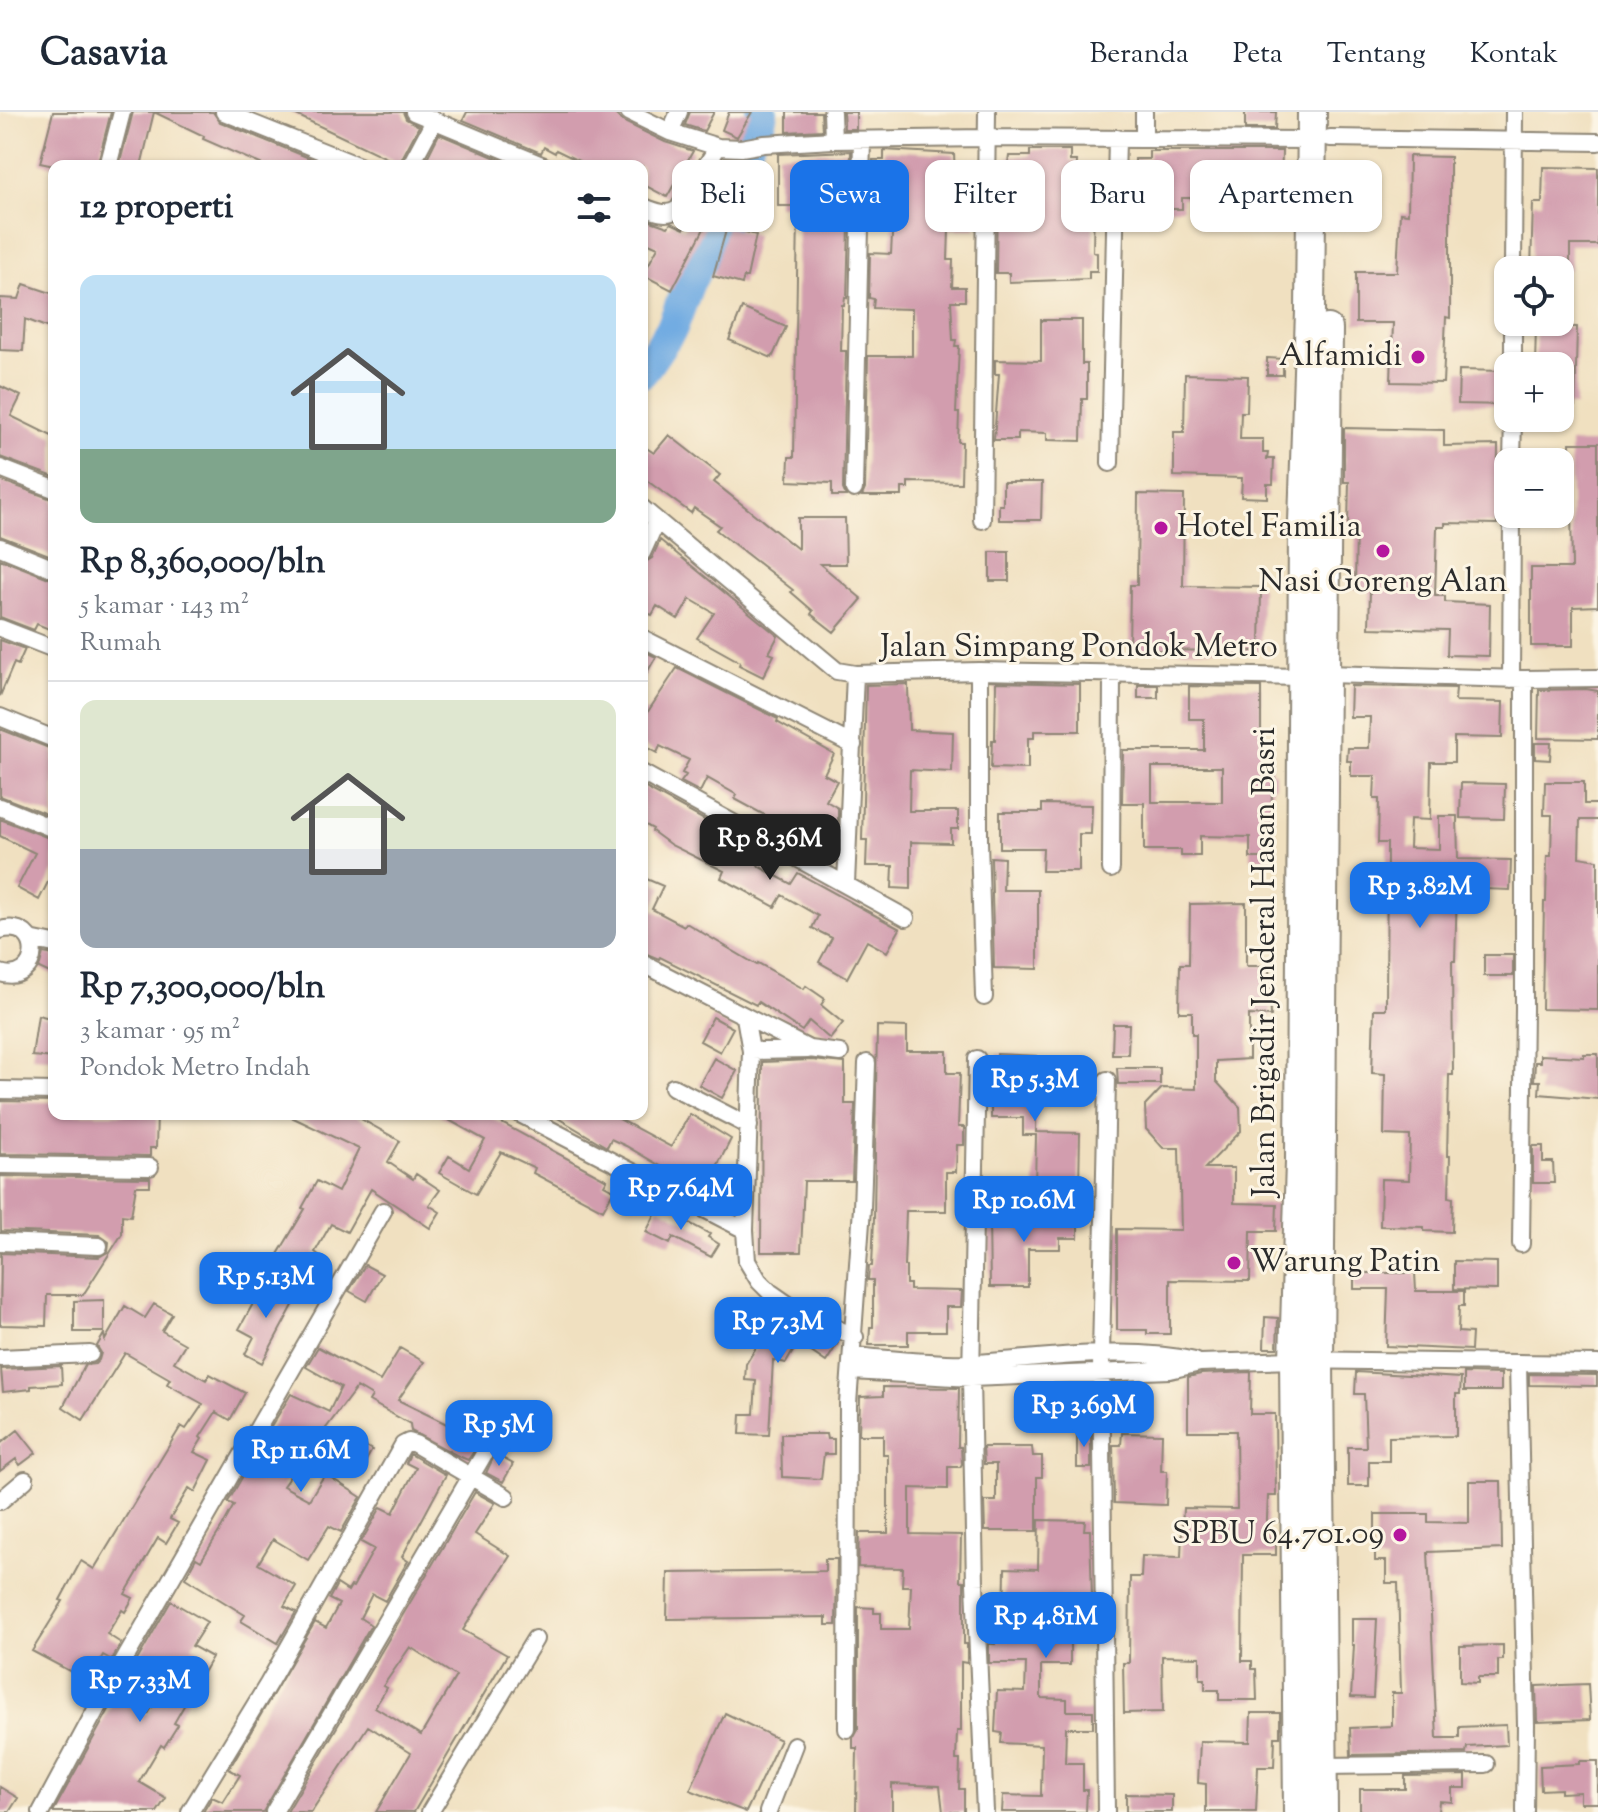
<!DOCTYPE html>
<html lang="id">
<head>
<meta charset="utf-8">
<style>
  :root { --surface:#fff; --page:#f6f6f7; --text:#1f2937; --muted:#747a83; --line:#e0e1e3; --accent:#1a73e8 }
  body { margin:0; font-family:"Sorts Mill Goudy",serif; background:var(--page); color:var(--text); height:100vh; display:flex; flex-direction:column; font-size:30px; white-space:nowrap }
  * { box-sizing:border-box; margin:0 }
  p { font-size:26px; color:var(--muted) }
  .icon { flex:none; width:44px; height:44px; fill:none; stroke:currentColor; stroke-width:2; stroke-linecap:round; stroke-linejoin:round }
  .map { position:relative; flex:1; overflow:hidden }
  .panel { position:absolute; left:48px; top:48px; width:600px; height:960px; display:flex; flex-direction:column; background:var(--surface); border-radius:16px; box-shadow:0 2px 6px #0004 }
  .panel>* { flex:none }
  .banner { position:absolute; left:672px; top:48px; width:760px; height:72px; display:flex; gap:16px }
  .fabs { position:absolute; left:1494px; top:144px; display:grid; gap:16px }
  .fabs a { display:grid; place-items:center; width:80px; height:80px; border-radius:16px; background:var(--surface); box-shadow:0 2px 6px #0004; font-size:40px }
  .price { position:absolute; translate:-50% -68px; padding:0 18px; border-radius:16px; background:var(--accent); color:#fff; font-size:26px; line-height:52px; filter:drop-shadow(0 2px 4px #0008) }
  .price::after { content:''; position:absolute; left:50%; top:48px; width:24px; height:18px; margin-left:-12px; background:inherit; clip-path:polygon(0 0,100% 0,50% 100%) }
  .price.current { background:#222; color:#fff }
  ul { padding:0; list-style:none }
  li { display:grid; align-content:center; gap:16px; height:424px; padding:0 32px }
  li+li { border-top:2px solid var(--line) }
  li span { display:grid; place-items:center; height:248px; border-radius:16px; color:#555 }
  li>.icon { margin-inline-start:auto }
  span .icon { width:144px; height:144px; fill:#fffc; stroke-width:1 }
  li b { font-size:34px }
  h2 { display:flex; justify-content:space-between; align-items:center; height:96px; padding:0 32px; font-size:34px }
  .pill { padding:0 28px; border-radius:16px; background:var(--surface); box-shadow:0 2px 6px #0004; font-size:28px; line-height:72px }
  .pill.current { background:var(--accent); color:#fff }
  header { display:flex; align-items:center; gap:48px; box-sizing:border-box; height:112px; padding:0 40px; background:var(--surface); border-bottom:2px solid var(--line) }
  header strong { font-size:38px }
  nav { display:flex; gap:44px; margin-inline-start:auto; font-size:28px }
  .map>svg:first-child { display:block }
  .lines { fill:none; stroke-linecap:round; stroke-linejoin:round }
  .river { stroke:#72ace2; stroke-width:32 }
  .building { fill:#d29dae; fill-rule:evenodd }
  .street-casing { stroke:#8e8676; stroke-width:20 }
  .highway-casing { stroke:#8e8676; stroke-width:32 }
  .street { stroke:#fff; stroke-width:16 }
  .highway { stroke:#fff; stroke-width:28 }
  .poi-dot { fill:#b5179e; stroke:#fcf5e5; stroke-width:3 }
  .labels { text-anchor:middle; dominant-baseline:central; stroke-width:6; stroke-linejoin:round; paint-order:stroke }
  .poi-label { font-size:32px; fill:#2b2b2b; stroke:#fcf5e5; text-anchor:end }
  .street-label { font-size:32px; fill:#2b2b2b; stroke:#fcf5e5 }
</style>
</head>
<body>
<header>
<strong>Casavia</strong>
<nav><a>Beranda</a><a>Peta</a><a>Tentang</a><a>Kontak</a></nav>
</header>
<div class="map">
<svg width="1598" height="1700" viewBox="0 0 1598 1700">
  <rect width="100%" height="100%" fill="#fcf5e5"/>
  <filter id="ink" filterUnits="userSpaceOnUse"><feTurbulence type="fractalNoise" baseFrequency=".0125" numOctaves="2"/><feDisplacementMap in="SourceGraphic" scale="16" xChannelSelector="R" yChannelSelector="G"/><feConvolveMatrix kernelMatrix="1 2 1 2 8 2 1 2 1" color-interpolation-filters="sRGB"/></filter>
  <filter id="wash" filterUnits="userSpaceOnUse"><feTurbulence type="fractalNoise" baseFrequency=".006" numOctaves="4" result="noise"/><feDisplacementMap in="SourceGraphic" scale="32" xChannelSelector="R" yChannelSelector="G"/><feGaussianBlur stdDeviation="1.8" result="paint"/><feColorMatrix in="noise" values="0 0 0 0 0 0 0 0 0 0 0 0 0 0 0 0 0 1.4 0 .05"/><feComposite in="paint" operator="in"/></filter>
  <g filter="url(#wash)">
    <rect width="100%" height="100%" fill="#f0e0c0"/>
    <g class="lines">
      <!-- river -->
      <path class="river" d="M642,260L672,216L689,170L725,107L750,24L759,14L762,0"/>
    </g>
    <g id="blocks">
      <!-- building -->
      <path class="building" d="M53,0H111L97,54H54L40,51Z
        M133,0H213L220,10L329,54H265L203,27L204,24L154,0L141,54H119Z
        M290,0H403L406,7L419,14L399,52Z
        M467,0H612L624,10L665,30L693,39L667,85L642,72V54H589L556,38L555,41L544,35L541,41L463,8Z
        M690,0H714L704,19L685,13Z
        M729,0H752L737,25L722,18Z
        M787,0H821L822,18L787,20Z
        M843,0H856V17H844Z
        M1245,0H1276L1275,17H1245Z
        M439,22L515,54L424,52Z
        M884,38L954,42L956,86H967V91H975V117H949L948,148H953L952,175H965V189H951L953,228H956L955,234H959L956,301H959L958,330H962L961,371L908,370V376H902V384H862L865,377L868,244H912V197L873,196L874,187L869,186L870,141L891,142L893,104H886V93H872L873,48H884Z
        M1030,38H1070V49H1077L1076,64L1081,63L1082,72H1098V88H1094L1093,140L1097,141V159H1089V167L1009,170V161H996L997,78L1004,77L1005,51H1008L1009,44H1030Z
        M851,39L847,186L845,185L844,193H842L841,239H846L843,377L846,384H832V371L788,369L789,345H794L798,105H796V94H778V42Z
        M1149,39H1282L1280,103L1215,104V86H1182V97H1134V84H1130V62H1135V47H1149Z
        M1409,44L1450,45V206L1446,205L1443,271L1391,270L1393,211H1356V160H1397L1400,101L1408,102Z
        M1543,55L1598,56V133H1570V158H1531L1533,91H1542Z
        M716,59L731,65L672,178L643,163L658,135L642,128V106L668,115L671,111L684,117L692,96Z
        M727,115L756,123L747,165H744L742,172L713,164Z
        M24,172L54,182V218L25,207L23,239L0,238V186L19,187Z
        M742,196L786,215L772,246L729,228Z
        M1041,208H1082V252H1087V287H1082L1081,329L1047,328V321L1018,320V328H994L999,262H995V248L1041,249Z
        M1536,214L1577,215L1575,294L1560,293V254H1535Z
        M1267,246L1283,247V263H1267Z
        M1459,258L1504,259L1508,264V293L1458,292Z
        M1185,262L1248,264L1247,300H1241L1240,327H1263V341H1268L1267,347H1274L1273,372H1267V386L1241,385L1242,366L1174,364V320H1184Z
        M0,274L21,284L11,304L54,325V365L0,345Z
        M1344,316L1444,318V334L1498,333L1497,412L1445,411V415H1437L1435,484H1445V490L1490,492L1489,544L1447,543L1448,518L1369,516L1370,478L1355,477L1356,413L1348,412L1349,370H1344Z
        M669,323L720,363L714,370L798,437V406H845L846,452H820L862,487L834,520L811,502L813,499L791,480L793,478L716,418L720,414L694,396L691,401L642,365V333L654,341Z
        M1570,331H1598V494L1573,495V534H1531V456H1572Z
        M0,368L54,388V445L0,424Z
        M1003,370H1042L1041,408H999V393H1003Z
        M1138,382L1184,383L1183,474L1261,475L1260,539L1129,538L1130,473H1137Z
        M660,428L778,524L769,541L774,543L763,565L739,553L740,550L697,526L714,501L690,487L678,507L657,494L652,503L642,499V452L652,446Z
        M990,440H1009V469H990Z
        M0,447L54,468V519L37,512L34,518L0,505Z
        M0,528L25,537L18,553L14,551L0,584Z
        M642,538L656,545L642,569Z
        M677,556L778,607L777,610L834,642L824,662L837,669L826,689L838,696V709L822,734L735,687L737,683L707,666L700,680L681,670L686,663L682,661L689,648L660,634L657,641L642,633V598L647,601Z
        M996,570L1080,572V619H1034V626H1028V657L991,656L992,628H995Z
        M908,572L909,618L953,620L952,660L910,658L909,699H958V717H951V731L911,730V777L892,776L893,754H866L867,728H862L866,573Z
        M1138,573H1158V586H1138Z
        M1189,574L1261,575V642H1272L1271,660H1275V674H1272L1271,746H1250V725L1200,724V744H1181V738H1144V691H1122L1123,638H1204V607H1189ZM1152,655H1222V690H1152Z
        M1351,574L1456,576L1455,589L1503,590L1502,626L1454,625V650H1431L1430,708L1410,707L1409,736L1439,737V704H1457L1458,747L1511,748L1510,778L1457,776L1455,849H1452L1453,963H1449L1447,1044H1450L1449,1085L1453,1086L1452,1120L1424,1119V1115L1380,1114L1381,1067L1409,1068L1410,1024L1384,1023L1385,962L1372,961L1374,897H1386L1387,731H1378L1379,687H1374L1375,664H1351V649H1347L1348,636H1369L1370,605H1350Z
        M1586,577L1598,579V627L1538,626L1539,578Z
        M0,617L54,638V705L0,684Z
        M1535,631H1551L1550,648L1535,647Z
        M1545,670H1584V692H1598V708H1580L1579,745L1598,748V898L1542,897L1544,790H1546L1547,744H1551L1552,703H1544Z
        M1461,671L1505,672L1504,707L1460,706Z
        M642,674L765,741L758,754L791,772L798,761L900,817L887,840L867,829L847,866L819,850L832,826L812,816L818,804L782,783L775,795L744,778L721,766L724,759L671,733L652,719L653,717L642,711Z
        M1042,692L1092,693L1091,722H1079V759H1042L1043,736H1000V700H1042Z
        M0,707L54,728V758L39,788L17,776L35,741L0,724Z
        M991,745L1004,746L1003,778H1038V857L994,856Z
        M642,765L663,774L652,797L684,814L686,811L757,853L758,851L804,877L806,874L825,887L821,893L843,911L830,927L809,909L802,919L758,890L756,893L660,845L659,847L642,840Z
        M1246,791V854H1269L1271,904L1249,903V947L1216,949V969L1240,995L1241,1019L1205,1056H1234V1091L1277,1092L1276,1119H1251L1250,1169L1170,1168V1222H1147V1218H1117V1117L1181,1118L1179,1036H1163L1146,1017L1145,994L1162,976L1196,977V922H1192V900H1179L1180,852H1189L1190,792Z
        M43,841L54,843V863L39,856Z
        M1484,843H1513V864H1484Z
        M38,903L54,907V946L32,944Z
        M713,905L733,916L720,940L700,929Z
        M1113,912H1129L1128,942H1112Z
        M877,914L907,915V939H947V961H960L958,1015H964V1033H957L956,1060H946V1099H906L904,1154H906V1172H910V1178L962,1179L961,1195H946V1219H908V1233H869L870,1215H873V1168H868L869,1154H872L874,1107Z
        M997,942L1037,944L1036,1020L1080,1021L1079,1076H1035L1036,1023H1023V1006H991V982H997Z
        M1584,942H1598V987L1539,982L1540,969H1534L1535,950H1540V943L1584,945Z
        M714,946L737,959L722,986L699,973Z
        M811,948L845,951V992H855L852,1069H804L801,1140H761L762,950Z
        M1117,956H1160V972H1118Z
        M0,989L54,990V1002H157L156,1036H150V1044L0,1042Z
        M285,1002H352L400,1029L388,1050L413,1067L416,1062L440,1078L429,1093L440,1100L430,1116L371,1077L347,1120L331,1112L315,1140L320,1144L308,1163L277,1144L305,1097L302,1096L317,1069L338,1080L359,1037Z
        M438,1002H485L607,1068L604,1073L614,1078L603,1098L533,1061L535,1056L501,1040L476,1082L439,1061L449,1044L469,1056L485,1028Z
        M551,1002H610L671,1035L690,1002L731,1027L703,1082L660,1059L662,1055L626,1034L611,1027L607,1035Z
        M1533,1034H1543V1050H1553L1554,1071H1533Z
        M0,1064L150,1066V1074H136L131,1104L122,1103V1122L83,1183H47L46,1214L0,1213L1,1141L99,1145L108,1140L109,1130L99,1123L1,1119Z
        M659,1095L710,1122L708,1125L719,1132L711,1145L673,1125L670,1132L646,1120Z
        M1035,1103H1078V1126H1060V1137H1028V1175H990L989,1104L1035,1105Z
        M1454,1149L1497,1150V1178L1454,1177Z
        M365,1153L382,1162L367,1189L349,1179Z
        M1354,1161H1415L1416,1179H1464V1194H1459L1458,1220L1472,1221L1471,1238L1386,1234L1388,1177H1354Z
        M265,1170L296,1188L262,1251L245,1242L254,1225L239,1217Z
        M104,1188V1220H74V1189Z
        M154,1192L172,1202L162,1219L185,1232L174,1250L206,1268L210,1262L245,1281L230,1308L216,1300L200,1325L202,1327L194,1340L211,1348L195,1380L189,1376L170,1407L178,1411L166,1431L158,1426L125,1482L133,1486L125,1500L122,1498L107,1522L121,1531L112,1548L103,1543L88,1569L32,1539L63,1489L60,1488L81,1449L94,1457L181,1314L186,1317L203,1292L167,1272L170,1267L125,1241L83,1308L63,1295L85,1253L95,1252L99,1248L101,1241L97,1234L104,1222L105,1228L125,1194L145,1206Z
        M778,1199L838,1231L826,1250L798,1231L786,1251L773,1248L769,1323L740,1322L741,1302H754L756,1269L745,1268L746,1252Z
        M1265,1205L1278,1206L1277,1236H1264Z
        M318,1235L380,1269L400,1236L424,1250L398,1288L467,1322L465,1326L478,1333L468,1348L456,1343L411,1319L410,1312L369,1289L372,1284L357,1275L320,1324L306,1317L289,1347L298,1353L283,1374L309,1388L325,1362L361,1385L341,1420L329,1414L308,1448L273,1427L258,1452L296,1474L284,1494L296,1500L278,1531L241,1509L245,1503L185,1466L196,1446L201,1449L222,1415L234,1393L228,1390L248,1355L252,1357L273,1330L265,1325L291,1282L329,1300L341,1275L306,1255Z
        M61,1254L62,1272L31,1274V1277L3,1280L1,1257Z
        M1251,1260L1250,1302H1275L1276,1384H1268L1266,1427H1276V1443H1243L1242,1549H1252V1557H1256L1257,1588H1219V1578H1205V1567H1200V1545L1162,1544L1163,1600L1124,1601L1123,1551H1129L1130,1465H1141L1142,1444L1181,1445L1183,1396L1237,1397L1236,1319H1188V1265L1201,1262Z
        M1356,1260L1461,1266L1460,1282H1456V1324L1389,1325V1349H1369V1374H1348V1335H1366L1364,1282H1355Z
        M1464,1261L1501,1262V1279H1464Z
        M1529,1262L1597,1263V1274L1529,1273Z
        M883,1275L959,1276L958,1335H961L962,1352L960,1355H948V1377L910,1376V1422L961,1423L960,1469H964V1532H967V1551L961,1550V1619H957L956,1648H960L959,1677H964V1700H943L940,1674L892,1672V1700H856L857,1636H853V1626L858,1617V1495L874,1496V1501H881V1517H909L911,1474H902L903,1456L858,1455L859,1421H888V1343H883V1323H859L860,1285L883,1284Z
        M18,1318L36,1341L20,1353L16,1347L0,1359V1332Z
        M1077,1318H1091V1356H1077Z
        M1122,1321L1162,1322L1161,1359H1167L1166,1393L1114,1391L1113,1333H1121Z
        M781,1322H826L827,1327H834V1342H824L821,1367L782,1365Z
        M348,1324L372,1338L364,1352L339,1338Z
        M983,1335H1032L1033,1344H1042V1365H1037V1419H985L984,1389H996V1352H984Z
        M410,1342L446,1363L402,1445L408,1449L385,1489L372,1482L360,1506L371,1513L263,1700H203L212,1685L223,1690L240,1663L229,1657L315,1510L326,1516L339,1492L329,1487L337,1472L348,1479L351,1474L353,1475L374,1437L361,1430L381,1395L393,1401L416,1356L406,1351Z
        M495,1342L513,1352L503,1370L486,1361Z
        M1469,1369H1501L1502,1437L1428,1440L1437,1626H1459V1615L1506,1613L1507,1633L1467,1635L1466,1641L1351,1643L1350,1616L1392,1614V1581H1401L1398,1471H1386V1449H1375V1402H1428V1410L1469,1411Z
        M475,1380L495,1391L475,1422L510,1444L463,1518L507,1543L414,1700H376L411,1641L368,1614L311,1700H287ZM410,1535L456,1564L421,1623L375,1595L387,1576L383,1574Z
        M1039,1408L1085,1409L1084,1418H1090L1093,1520L1070,1519V1553H1041V1586L1067,1587V1599H1093V1616H1066L1065,1651H1083V1678H1087L1086,1700H1002L1003,1683L1041,1684L1042,1633L1001,1631L1002,1621L995,1620L997,1579L1025,1580L1026,1551H989V1532H995V1512H1004L1005,1456L1038,1457Z
        M825,1447H837L836,1513H826V1505L667,1507L668,1461L825,1459Z
        M171,1489L207,1510L192,1534L212,1545L174,1611L178,1613L164,1635L161,1633L139,1670L166,1686L157,1700H53L117,1583L148,1602L162,1578L131,1559Z
        M1352,1507H1377L1373,1586L1351,1585L1354,1533H1352Z
        M1503,1533V1548H1498V1565H1478V1571L1460,1570V1534Z
        M1588,1572L1590,1608L1537,1610L1536,1574Z
        M725,1601L780,1628L746,1700L690,1678Z
        M1251,1601H1280V1625H1275L1274,1655H1258L1256,1700H1206V1672L1198,1671L1200,1629L1250,1630Z
        M1579,1649H1598V1691H1580V1680L1561,1681V1677L1541,1678L1540,1654L1579,1652Z
        M1466,1663V1676H1452V1690L1439,1689L1438,1700H1360V1677H1405V1664Z
        M0,1675L18,1686L9,1700H0Z
        M1126,1682L1172,1683V1700H1126Z"/>
    </g>
  </g>
  <g filter="url(#ink)">
    <use href="#blocks" fill-opacity="0" stroke="#8e8676" stroke-width="2"/>
    <g class="lines">
      <!-- street casing -->
      <g class="street-casing">
        <path id="street" d="M224,0L359,54
          M414,0L544,54
          M629,0L670,20L718,35L741,36L764,32L833,28L986,26L1312,28
          M832,0L833,28
          M1144,0V26
          M670,20L679,0
          M1330,26L1598,30
          M108,54L122,0
          M410,54L434,9
          M642,94C654,99 666,105 678,97L718,35
          M1513,158L1514,0
          M1513,254V210
          M1512,350L1513,306
          M1110,351L1117,26
          M0,356L54,377
          M854,377L862,28
          M642,396L837,559L855,562L846,772
          M982,408L987,0
          M0,435L54,457
          M642,441L656,410
          M0,516L54,537
          M642,526L853,633
          M979,559V729L984,885
          M855,562L979,559L1302,565
          M1324,562L1524,567L1598,566
          M1511,567L1512,402
          M0,605L54,627
          M642,661L906,806
          M0,695L54,717
          M1111,757L1112,563
          M0,818C45,806 42,874 0,861
          M30,827L54,832
          M642,851L809,937L840,941
          M745,905L751,939L745,1118L747,1149L759,1169L770,1180L793,1196L855,1225
          M751,939L808,938
          M977,947L971,1266L975,1472L985,1700
          M673,975L749,1014
          M0,978L54,979
          M520,1002L745,1118
          M0,1053L150,1055
          M0,1130L99,1134
          M1521,1132L1524,898V567
          M853,1244C893,1247 935,1253 975,1251C1045,1247 1127,1233 1195,1249
          M0,1246L90,1242
          M1518,1252L1526,1613L1525,1700
          M853,1259L971,1266L1170,1258L1200,1251L1294,1248L1598,1252
          M0,1389L25,1368
          M847,1617L848,1292L862,1096L867,951
          M1322,1654L1486,1652
          M41,1700L99,1592L383,1099
          M190,1700L268,1572L403,1333L409,1330L415,1332L506,1385
          M274,1700L484,1342
          M430,1700L535,1527
          M768,1700L794,1633
          M1106,1700L1101,1243L1107,968"/>
      </g>
      <!-- highway casing -->
      <g class="highway-casing">
        <path id="highway" d="M1298,1700L1294,1248L1300,1050L1303,410L1310,199L1312,0
          M1323,1700L1319,1249L1328,217"/>
      </g>
      <!-- street -->
      <use href="#street" class="street"/>
      <!-- highway -->
      <use href="#highway" class="highway"/>
    </g>
  </g>
  <!-- markers -->
  <g class="poi-dot">
    <circle cx="1418" cy="245" r="8"/>
    <circle cx="1161" cy="416" r="8"/>
    <circle cx="1383" cy="439" r="8"/>
    <circle cx="1234" cy="1151" r="8"/>
    <circle cx="1400" cy="1423" r="8"/>
  </g>
  <g class="labels">
    <!-- poi labels -->
    <g class="poi-label">
      <text x="1402" y="245">Alfamidi</text>
      <text x="1177" y="416" text-anchor="start">Hotel Familia</text>
      <text x="1383" y="471" text-anchor="middle">Nasi Goreng Alan</text>
      <text x="1250" y="1151" text-anchor="start">Warung Patin</text>
      <text x="1384" y="1423">SPBU 64.701.09</text>
    </g>
    <!-- street labels -->
    <g class="street-label">
      <text x="1079" y="536">Jalan Simpang Pondok Metro</text>
      <text transform="translate(1266 850) rotate(-90)">Jalan Brigadir Jenderal Hasan Basri</text>
    </g>
  </g>
</svg>
<div class="fabs">
<a><svg class="icon" aria-label="locate" viewBox="0 0 24 24"><circle cx="12" cy="12" r="6"/><path d="M12 2v4M12 18v4M2 12h4M18 12h4"/></svg></a>
<a>+</a>
<a>−</a>
</div>
<b class="price current" style="left:770px;top:770px">Rp 8.36M</b>
<b class="price" style="left:1420px;top:818px">Rp 3.82M</b>
<b class="price" style="left:1035px;top:1011px">Rp 5.3M</b>
<b class="price" style="left:681px;top:1120px">Rp 7.64M</b>
<b class="price" style="left:1024px;top:1132px">Rp 10.6M</b>
<b class="price" style="left:266px;top:1208px">Rp 5.13M</b>
<b class="price" style="left:778px;top:1253px">Rp 7.3M</b>
<b class="price" style="left:1084px;top:1337px">Rp 3.69M</b>
<b class="price" style="left:499px;top:1356px">Rp 5M</b>
<b class="price" style="left:301px;top:1382px">Rp 11.6M</b>
<b class="price" style="left:1046px;top:1548px">Rp 4.81M</b>
<b class="price" style="left:140px;top:1612px">Rp 7.33M</b>
<div class="banner">
<a class="pill">Beli</a>
<a class="pill current">Sewa</a>
<a class="pill">Filter</a>
<a class="pill">Baru</a>
<a class="pill">Apartemen</a>
</div>
<section class="panel">
<h2>12 properti<svg class="icon" aria-label="filters" viewBox="0 0 24 24"><path d="M4 7h16M4 17h16"/><circle cx="9" cy="7" r="2"/><circle cx="15" cy="17" r="2"/></svg></h2>
<ul>
<li><span style="background:linear-gradient(#bfe0f5 70%,#7fa58c 0)"><svg class="icon" aria-label="home" viewBox="0 0 24 24"><path d="M3 11l9-7 9 7M6 9v11h12V9"/></svg></span><div><b>Rp 8,360,000/bln</b><p>5 kamar · 143 m²</p><p>Rumah</p></div></li>
<li><span style="background:linear-gradient(#dfe7d0 60%,#9aa5b1 0)"><svg class="icon" aria-label="home" viewBox="0 0 24 24"><path d="M3 11l9-7 9 7M6 9v11h12V9"/></svg></span><div><b>Rp 7,300,000/bln</b><p>3 kamar · 95 m²</p><p>Pondok Metro Indah</p></div></li>
</ul>
</section>
</div>
</body>
</html>
